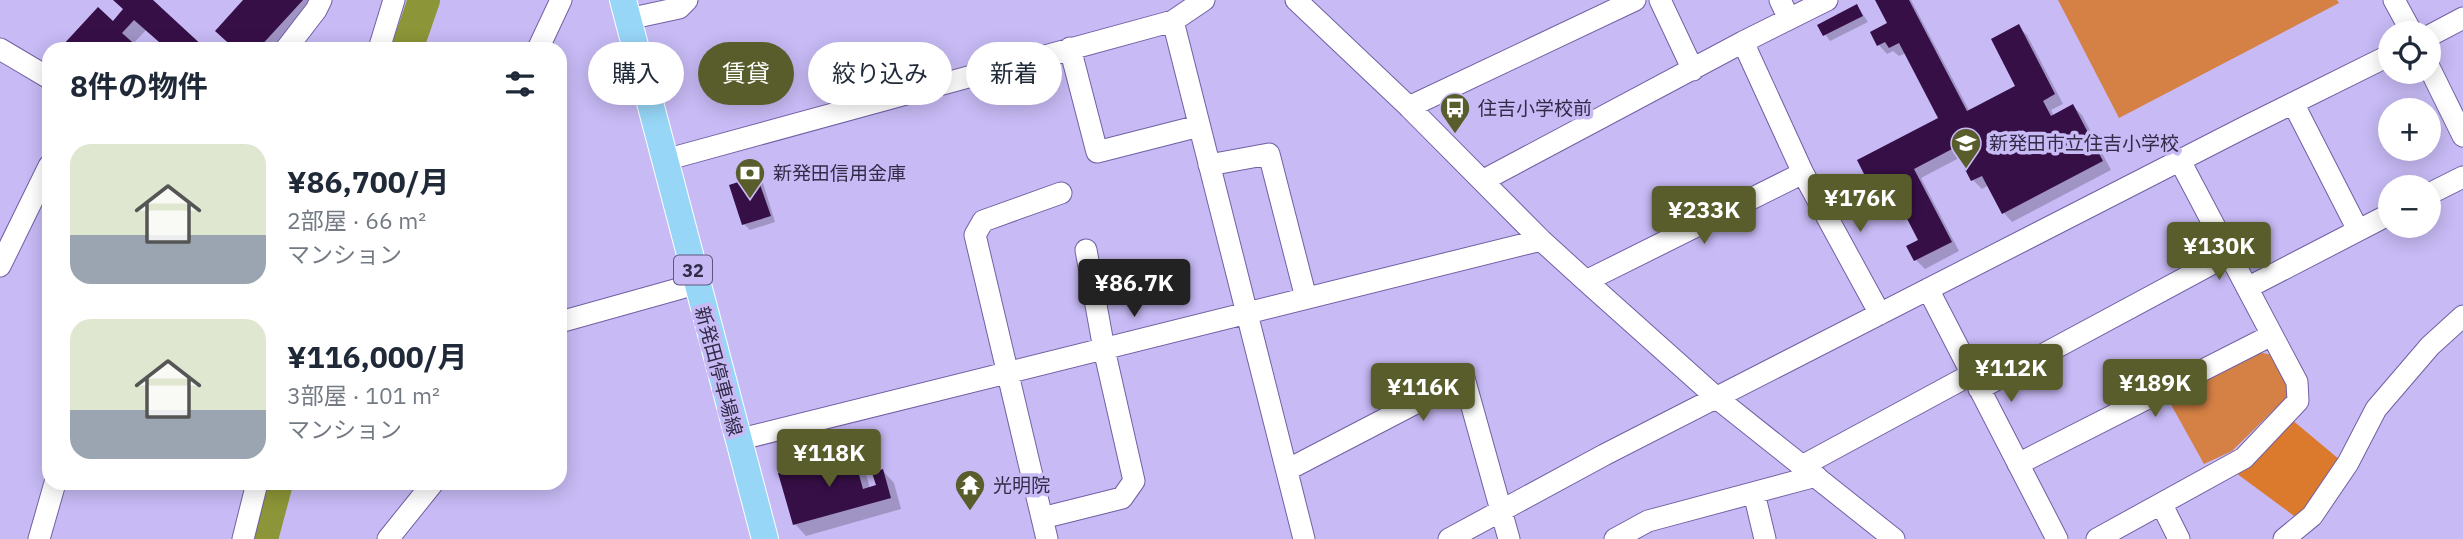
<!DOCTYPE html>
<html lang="ja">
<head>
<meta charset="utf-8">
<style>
  :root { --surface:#fff; --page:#f2f2f3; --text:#1f2937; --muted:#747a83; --accent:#585d2b }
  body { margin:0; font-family:"IBM Plex Sans","Noto Sans JP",sans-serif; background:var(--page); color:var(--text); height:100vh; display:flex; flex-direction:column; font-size:26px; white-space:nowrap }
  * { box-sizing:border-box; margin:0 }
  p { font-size:23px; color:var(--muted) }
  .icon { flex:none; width:38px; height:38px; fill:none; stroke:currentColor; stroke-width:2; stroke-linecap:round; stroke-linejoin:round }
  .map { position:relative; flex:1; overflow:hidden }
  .panel { position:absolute; left:42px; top:42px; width:525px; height:448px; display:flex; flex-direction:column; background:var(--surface); border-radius:21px; box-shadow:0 4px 18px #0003 }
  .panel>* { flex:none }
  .top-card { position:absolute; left:588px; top:42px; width:665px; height:63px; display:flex; gap:14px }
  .buttons { position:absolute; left:2378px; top:21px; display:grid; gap:14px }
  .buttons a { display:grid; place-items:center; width:63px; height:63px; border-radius:50%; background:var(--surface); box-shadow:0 4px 18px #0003; font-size:35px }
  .price { position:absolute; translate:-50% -60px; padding:0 16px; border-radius:7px; background:var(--accent); color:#fff; font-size:23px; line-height:46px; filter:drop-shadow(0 2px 4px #0008) }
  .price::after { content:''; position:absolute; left:50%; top:42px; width:21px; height:16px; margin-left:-10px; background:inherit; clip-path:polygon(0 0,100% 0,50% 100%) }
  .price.on { background:#222; color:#fff }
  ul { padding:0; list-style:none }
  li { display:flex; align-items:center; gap:21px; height:175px; padding:0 28px }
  li span { display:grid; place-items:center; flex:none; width:196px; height:140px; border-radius:21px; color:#555 }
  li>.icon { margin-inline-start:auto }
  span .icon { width:84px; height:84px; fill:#fffc; stroke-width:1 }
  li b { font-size:30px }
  h2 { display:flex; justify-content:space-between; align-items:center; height:84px; padding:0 28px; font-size:30px }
  .pill { padding:0 24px; border-radius:32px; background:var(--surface); box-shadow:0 4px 18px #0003; font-size:24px; line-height:63px }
  .pill.on { background:var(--accent); color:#fff }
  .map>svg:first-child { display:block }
  .green { fill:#d58145 }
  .forest { fill:#db7a2c }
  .shadow { fill:#0003 }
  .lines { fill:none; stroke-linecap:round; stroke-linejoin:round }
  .river { stroke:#8c9537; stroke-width:32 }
  .building { fill:#370f47 }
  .minor-casing { stroke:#7260a3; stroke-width:23 }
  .major-casing { stroke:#fff; stroke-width:28 }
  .minor { stroke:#fff; stroke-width:21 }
  .major { stroke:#97d6f7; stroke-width:26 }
  .labels { text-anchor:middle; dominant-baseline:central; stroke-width:7; stroke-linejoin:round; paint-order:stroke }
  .shield { fill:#c7baf5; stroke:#5f567c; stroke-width:2 }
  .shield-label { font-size:18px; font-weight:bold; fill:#322b48 }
  .poi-label { font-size:19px; fill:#322b48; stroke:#c7baf5; text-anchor:start }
  .street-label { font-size:19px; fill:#322b48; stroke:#c7baf5 }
</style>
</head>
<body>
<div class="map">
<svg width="2463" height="539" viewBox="0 0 2463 539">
  <rect width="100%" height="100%" fill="#c7baf5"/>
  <!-- green -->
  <path class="green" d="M2058,0H2337L2339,3L2119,118Z
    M2257,352L2273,355L2288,383L2289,395L2232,451L2204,464L2169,401Z"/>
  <!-- forest -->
  <path class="forest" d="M2291,419L2340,460L2297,518L2236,473Z"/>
  <!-- shadow -->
  <path class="shadow" d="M115,0H151L204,49H168L146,30L132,45L137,49H68L113,24L125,10Z
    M246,0H324L280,49H236Z
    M1877,0H1911L1970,112L2018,87V27L2027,35L2063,104L2051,110L2054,116L2073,106L2082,115L2111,170L2012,222L2004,213L1989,185L1982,189L1973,180L1961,157L1921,178L1959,251L1925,269L1916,260L1909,246L1920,240L1896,193L1884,200L1875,191L1859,161L1940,118L1906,53L1899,56L1893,51L1887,54L1879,45L1889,24Z
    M1857,6L1868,22L1830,41L1819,26Z
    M757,178L763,183L775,222L750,230L744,224Z
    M853,455L864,466L870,489L878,487L883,471L894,483L901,509L806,536L795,524Z"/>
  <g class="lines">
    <!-- river -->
    <path class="river" d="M407,49L424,0
      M262,539L277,483"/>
  </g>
  <!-- building -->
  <path class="building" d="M113,0H153L206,49H167L134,20L122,33L140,49H66L62,46L98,7L113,21L123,9Z
    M243,0H303L258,49H235L215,31Z
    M1875,0H1909L1967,111L2015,86L1991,39L2019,24L2055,94L2043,101L2051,116L2073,104L2103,161L2002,214L1982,176L1971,181L1954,148L1914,169L1952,242L1914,261L1906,246L1918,240L1889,184L1873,192L1857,160L1938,118L1899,43L1889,48L1885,42L1877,46L1870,32L1887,23Z
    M1857,4L1863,16L1823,36L1817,25Z
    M757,176L771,216L742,225L729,185Z
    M853,453L863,489L876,485L872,473L883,469L891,498L793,525L778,473Z"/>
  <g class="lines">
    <!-- minor casing -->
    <g class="minor-casing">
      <path id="minor" d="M1296,0L1409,107L1541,240L1586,281L1718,399L1894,539
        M1660,0L1693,70
        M1780,0L1789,19
        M2394,0L2412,33
        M628,19L679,8L687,0
        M1173,21L1304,539
        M2429,36L2463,18
        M1743,42L1803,173L1880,314
        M1070,48L1097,152L1199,126
        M0,49L49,78
        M286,49L316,10L321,0
        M379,49L394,0
        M538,49L561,0
        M2429,67L2463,136
        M2293,103L2358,230
        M1409,107L1635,0
        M665,160L1173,21L1204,0
        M1209,165L1269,154L1306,298
        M1484,180L1743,42L1827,0
        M2429,194L2463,177
        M0,266L49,166
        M1586,281L1803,173
        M2247,288L2390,214
        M1928,289L2057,539
        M560,322L696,284
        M1979,389L2228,255
        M737,440L1541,240
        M2018,464L2272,335
        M1802,466L1972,374
        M1287,470L1464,378L1509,539
        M1754,493L1765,539
        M2162,505L2179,539
        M1042,518L1122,498L1134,481L1104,349L1086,250
        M39,539L55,483
        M243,539L257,483
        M388,539L433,483
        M1047,539L975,235L983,221L1061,193
        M1449,539L1604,455L2247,126L2390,55
        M1615,539L1648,521L1816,476
        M2097,539L2244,458L2298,401L2297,382L2180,161
        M2284,539L2312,516L2348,463L2376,409L2430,346L2463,316"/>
    </g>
    <!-- major casing -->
    <g class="major-casing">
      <path id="major" d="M623,0L765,539"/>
    </g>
    <!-- minor -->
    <use href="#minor" class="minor"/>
    <!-- major -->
    <use href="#major" class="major"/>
  </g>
  <!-- icons -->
  <defs>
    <g id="bus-pin" transform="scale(1.575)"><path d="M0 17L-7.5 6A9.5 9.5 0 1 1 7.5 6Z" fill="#585d2b" stroke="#c7baf5"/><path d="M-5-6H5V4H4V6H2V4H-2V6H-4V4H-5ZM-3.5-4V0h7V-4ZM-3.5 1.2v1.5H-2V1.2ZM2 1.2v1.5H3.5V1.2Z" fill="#fff"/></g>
    <g id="school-pin" transform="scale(1.575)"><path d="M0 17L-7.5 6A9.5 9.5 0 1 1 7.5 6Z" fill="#585d2b" stroke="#c7baf5"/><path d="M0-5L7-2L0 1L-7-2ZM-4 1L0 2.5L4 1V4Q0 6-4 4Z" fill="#fff"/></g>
    <g id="bank-pin" transform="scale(1.575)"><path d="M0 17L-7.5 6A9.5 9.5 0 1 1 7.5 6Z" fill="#585d2b" stroke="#c7baf5"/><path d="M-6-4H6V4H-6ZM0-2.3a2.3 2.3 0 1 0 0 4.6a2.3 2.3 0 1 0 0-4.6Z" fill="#fff"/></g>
    <g id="temple-pin" transform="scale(1.575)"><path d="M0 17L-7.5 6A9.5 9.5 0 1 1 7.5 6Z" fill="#585d2b" stroke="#c7baf5"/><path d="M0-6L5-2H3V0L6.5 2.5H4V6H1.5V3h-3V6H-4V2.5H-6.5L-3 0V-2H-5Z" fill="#fff"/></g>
  </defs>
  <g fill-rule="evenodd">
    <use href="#bus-pin" x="1455" y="108"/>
    <use href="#school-pin" x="1966" y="143"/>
    <use href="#bank-pin" x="750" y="173"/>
    <use href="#temple-pin" x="970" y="485"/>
  </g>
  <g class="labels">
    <!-- shield labels -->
    <rect class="shield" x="674" y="255.5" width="38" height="29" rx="5"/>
    <g class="shield-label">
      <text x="693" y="270">32</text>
    </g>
    <!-- poi labels -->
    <g class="poi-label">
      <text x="1478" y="108">住吉小学校前</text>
      <text x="1989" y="143">新発田市立住吉小学校</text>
      <text x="773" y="173">新発田信用金庫</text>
      <text x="993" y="485">光明院</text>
    </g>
    <!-- street labels -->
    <g class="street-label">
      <text transform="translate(719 371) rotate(75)">新発田停車場線</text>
    </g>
  </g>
</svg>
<div class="buttons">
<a><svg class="icon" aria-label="locate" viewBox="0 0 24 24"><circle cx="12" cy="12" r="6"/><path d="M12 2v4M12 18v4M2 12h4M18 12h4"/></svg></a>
<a>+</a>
<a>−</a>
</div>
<b class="price" style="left:1860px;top:234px">¥176K</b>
<b class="price" style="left:1704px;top:246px">¥233K</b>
<b class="price" style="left:2219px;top:282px">¥130K</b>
<b class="price on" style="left:1134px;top:319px">¥86.7K</b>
<b class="price" style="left:2011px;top:404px">¥112K</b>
<b class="price" style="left:2155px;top:419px">¥189K</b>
<b class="price" style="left:1423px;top:423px">¥116K</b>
<b class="price" style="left:829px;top:489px">¥118K</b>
<div class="top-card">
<a class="pill">購入</a>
<a class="pill on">賃貸</a>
<a class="pill">絞り込み</a>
<a class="pill">新着</a>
</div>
<section class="panel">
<h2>8件の物件<svg class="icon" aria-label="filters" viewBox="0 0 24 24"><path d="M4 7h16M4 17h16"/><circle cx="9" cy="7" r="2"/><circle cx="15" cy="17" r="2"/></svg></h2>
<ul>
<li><span style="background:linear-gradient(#dfe7d0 65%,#9aa5b1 0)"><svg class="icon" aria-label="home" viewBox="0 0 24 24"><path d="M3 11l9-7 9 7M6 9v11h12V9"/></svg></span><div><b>¥86,700/月</b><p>2部屋 · 66 m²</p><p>マンション</p></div></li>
<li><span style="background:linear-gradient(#dfe7d0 65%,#9aa5b1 0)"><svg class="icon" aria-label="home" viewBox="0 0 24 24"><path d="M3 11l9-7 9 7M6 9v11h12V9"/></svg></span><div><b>¥116,000/月</b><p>3部屋 · 101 m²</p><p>マンション</p></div></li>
</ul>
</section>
</div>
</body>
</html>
